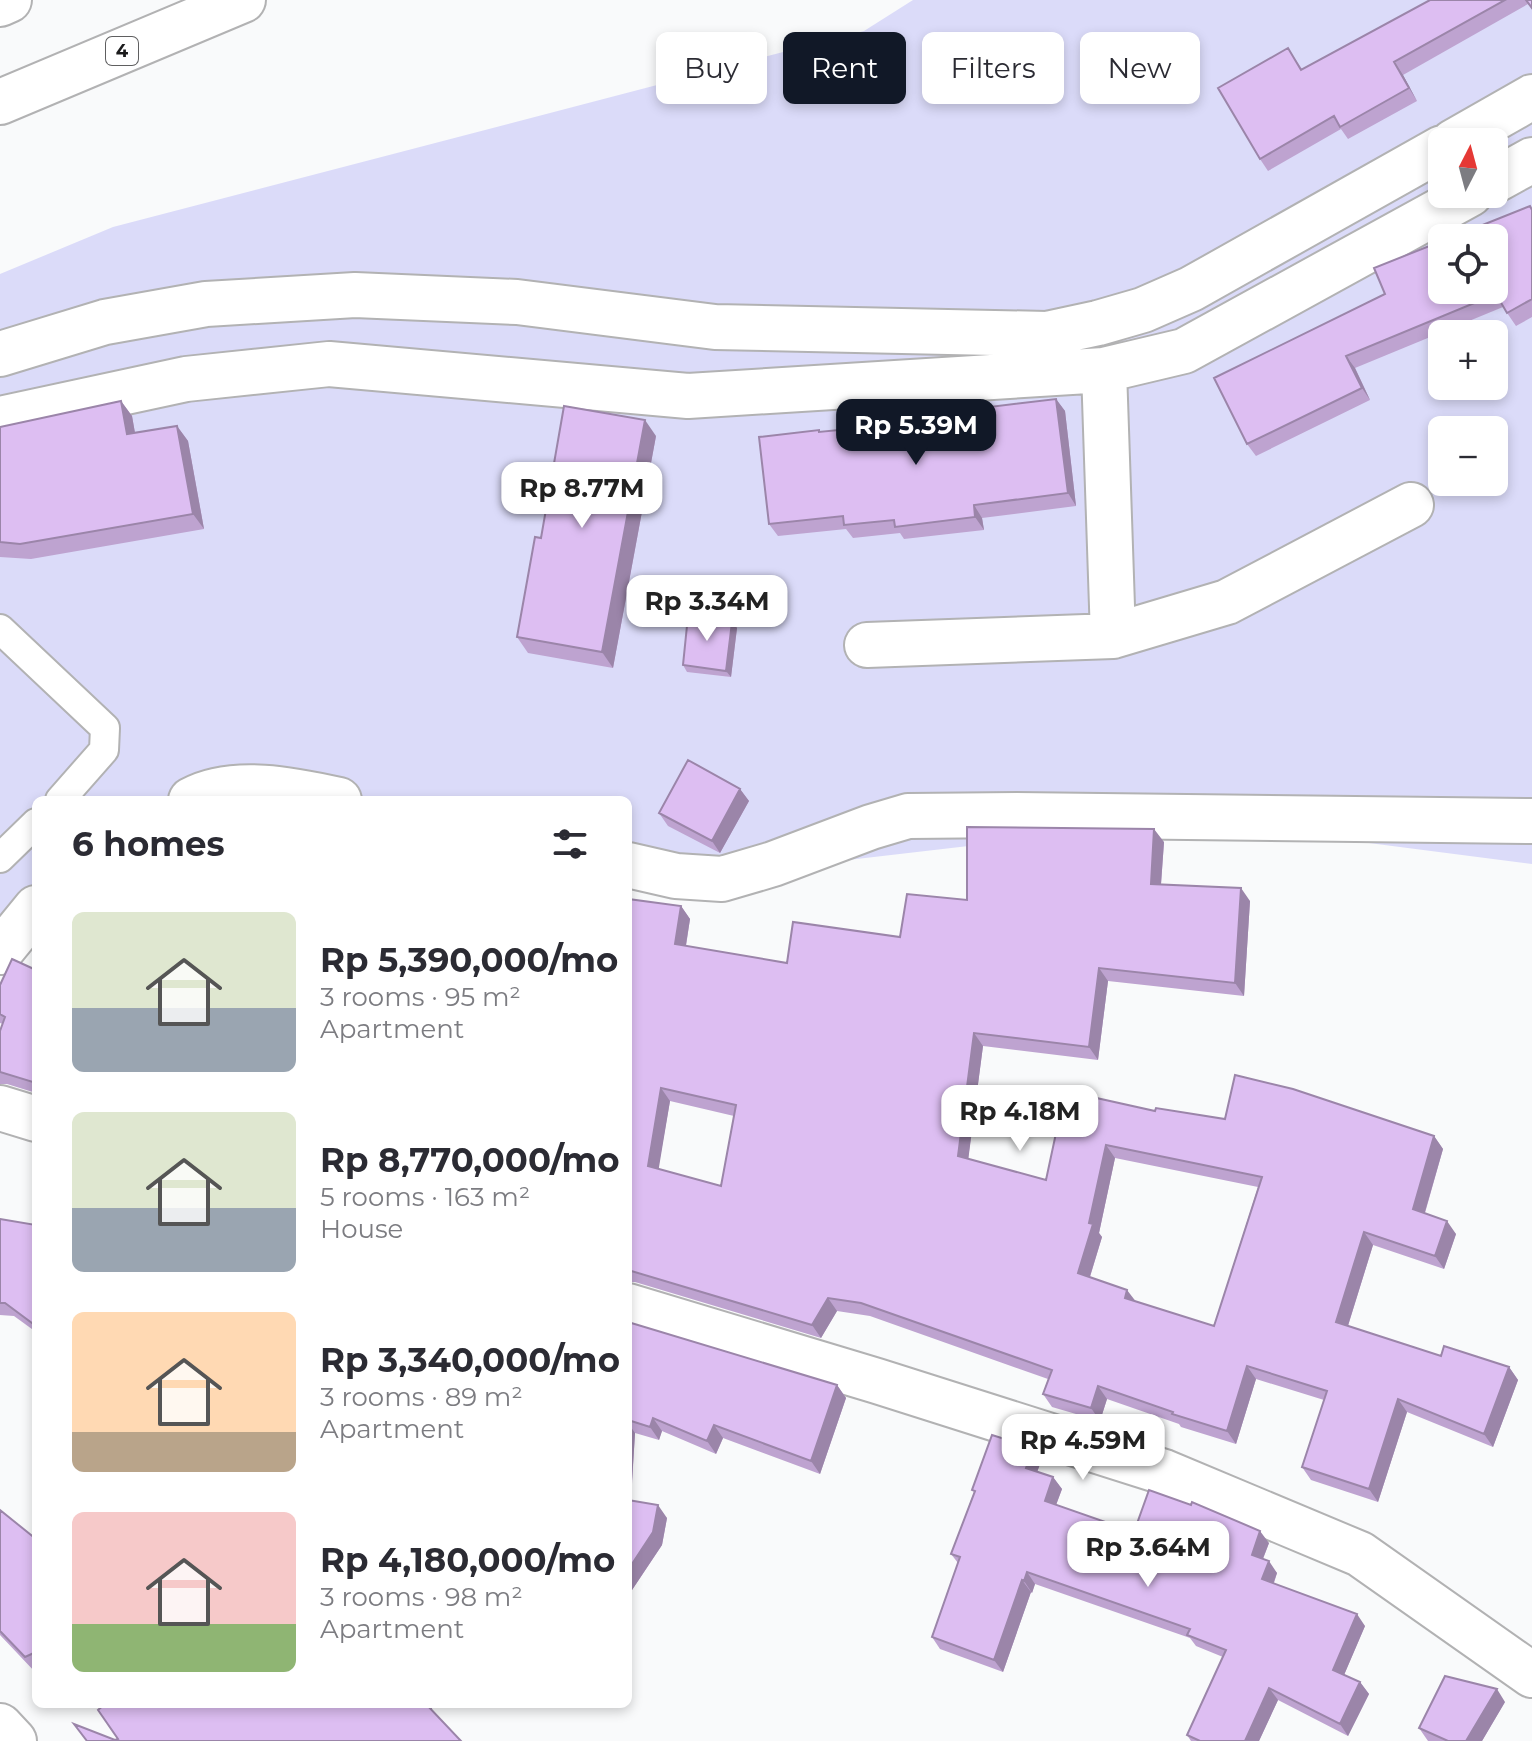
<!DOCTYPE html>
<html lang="en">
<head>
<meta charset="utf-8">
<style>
  :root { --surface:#fff; --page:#f7f7f7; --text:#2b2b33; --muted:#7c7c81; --accent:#111827 }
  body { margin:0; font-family:Montserrat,sans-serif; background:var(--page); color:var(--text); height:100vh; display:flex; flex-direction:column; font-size:30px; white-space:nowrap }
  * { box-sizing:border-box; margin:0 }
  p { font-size:26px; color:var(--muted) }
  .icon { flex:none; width:44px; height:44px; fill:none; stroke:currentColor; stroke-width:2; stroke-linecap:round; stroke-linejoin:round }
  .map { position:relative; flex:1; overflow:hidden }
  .details { position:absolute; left:32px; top:796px; width:600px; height:912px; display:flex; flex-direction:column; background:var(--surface); border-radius:12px; box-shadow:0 4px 12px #0003 }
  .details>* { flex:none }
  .banner { position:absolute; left:656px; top:32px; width:756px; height:72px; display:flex; gap:16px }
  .needle { width:52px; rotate:6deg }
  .controls { position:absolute; left:1428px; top:128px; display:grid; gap:16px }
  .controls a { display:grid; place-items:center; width:80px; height:80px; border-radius:12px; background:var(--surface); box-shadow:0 4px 12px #0003; font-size:40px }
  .price { position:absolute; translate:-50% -68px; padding:0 18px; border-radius:16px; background:#fff; color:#222; font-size:26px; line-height:52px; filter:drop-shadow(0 2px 4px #0008) }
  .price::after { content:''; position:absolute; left:50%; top:48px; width:24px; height:18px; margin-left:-12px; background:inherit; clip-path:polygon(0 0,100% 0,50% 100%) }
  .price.current { background:var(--accent); color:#fff }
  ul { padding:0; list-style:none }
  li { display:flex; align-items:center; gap:24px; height:200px; padding:0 40px }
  li span { display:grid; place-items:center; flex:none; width:224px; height:160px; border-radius:12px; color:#555 }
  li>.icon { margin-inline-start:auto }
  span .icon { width:96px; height:96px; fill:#fffc; stroke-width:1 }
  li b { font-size:34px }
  h2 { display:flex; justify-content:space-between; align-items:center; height:96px; padding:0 40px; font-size:34px }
  .chip { padding:0 28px; border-radius:12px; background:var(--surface); box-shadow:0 4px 12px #0003; font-size:28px; line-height:72px }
  .chip.current { background:var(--accent); color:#fff }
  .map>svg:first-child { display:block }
  .green { fill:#dbdbf9; fill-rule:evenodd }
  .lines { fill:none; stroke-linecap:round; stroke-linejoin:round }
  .lane-casing { stroke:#b2b2b3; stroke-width:32 }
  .street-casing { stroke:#b2b2b3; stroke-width:48 }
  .highway-casing { stroke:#b2b2b3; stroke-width:48 }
  .lane { stroke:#fff; stroke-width:28 }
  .street { stroke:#fff; stroke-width:44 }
  .highway { stroke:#fff; stroke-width:44 }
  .wall { fill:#bea3d0; fill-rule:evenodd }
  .shaded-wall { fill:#9b85a9 }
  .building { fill:#ddbef2; stroke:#9b85a9; stroke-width:2; fill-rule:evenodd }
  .labels { text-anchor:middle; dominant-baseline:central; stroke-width:7; stroke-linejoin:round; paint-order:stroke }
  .shield { fill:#fff; stroke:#5f5f60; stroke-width:2 }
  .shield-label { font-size:18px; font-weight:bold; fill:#1b1b1c }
</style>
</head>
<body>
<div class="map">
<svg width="1532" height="1741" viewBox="0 0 1532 1741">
  <rect width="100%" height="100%" fill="#f9fafb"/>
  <!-- green -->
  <path class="green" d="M913,0H1532V864L1190,820L720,875L628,856V800H36V929L0,953V274L113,227L864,31ZM1442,142H1494V194H1442ZM1442,238H1494V290H1442ZM1442,334H1494V386H1442ZM1442,430H1494V482H1442Z"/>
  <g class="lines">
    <!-- lane casing -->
    <g class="lane-casing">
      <path id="lane" d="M0,629L105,728L104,750L60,800
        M0,858L36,823"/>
    </g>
    <!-- street casing -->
    <g class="street-casing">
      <path id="street" d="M1453,142L1532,97
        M1494,181L1532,160
        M0,354L105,322L206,304L355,295L517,302L715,327L1047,334L1098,323L1143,310L1191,289L1442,148
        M1104,370L1113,636L1227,602L1411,505
        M0,419L186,379L329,364L688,396L1104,370L1184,351L1470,194
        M867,645L1113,636
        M191,800C232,777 295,790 339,800
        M628,865L676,876L722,879L773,864L871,827L908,816L1017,815L1532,821
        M0,952L36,908
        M0,1108L36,1119
        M628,1306L877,1381L1164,1472L1360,1554L1532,1675
        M0,1726L14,1741"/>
    </g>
    <!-- highway casing -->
    <g class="highway-casing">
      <path id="highway" d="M0,4L9,0
        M0,102L243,0"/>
    </g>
    <!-- lane -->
    <use href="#lane" class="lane"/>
    <!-- street -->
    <use href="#street" class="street"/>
    <!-- highway -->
    <use href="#highway" class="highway"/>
  </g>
  <!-- wall -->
  <path class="wall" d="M1430,0H1532V9L1528,4L1403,75L1417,101L1348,139L1341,129L1268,171L1260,159L1288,48L1302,69Z
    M1532,209V317L1516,326L1503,307L1355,368L1370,400L1256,456L1247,444L1385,294Z
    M1056,399L1065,411L1076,506L982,518L984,530L904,539L900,533L853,538L846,529L778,536L769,524L820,432L982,416Z
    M121,401L132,416L135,433L177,426L188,441L204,529L31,559L0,557V427Z
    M656,436L613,668L528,653L517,637Z
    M732,622L737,628L731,677L687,672L683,665Z
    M740,789L749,801L720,853L668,826L659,813Z
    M1164,842L1161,885L1250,901L1244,996L1108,981L1098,1060L983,1046L968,1159L1046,1180L1155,1111L1225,1119L1434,1136L1443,1149L1425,1213L1456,1234L1444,1269L1373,1245L1348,1326L1441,1356L1509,1367L1518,1380L1493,1447L1407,1412L1378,1502L1311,1480L1302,1467L1324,1400L1256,1379L1236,1444L1181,1427L1179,1424L1107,1399L1100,1421L1052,1407L1043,1394L1048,1379L870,1316L837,1311L821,1338L635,1282H628V899L681,906L690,919L686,946L787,963L900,937L967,900ZM670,1101L734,1116L721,1186L658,1169ZM1115,1158L1258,1187L1214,1326L1135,1301L1090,1277L1102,1237L1099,1233Z
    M36,970V1093L7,1084H0V1031L3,1024L0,1023V985Z
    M0,1219L36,1225V1332L14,1316L0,1315Z
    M628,1322L837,1385L846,1398L820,1474L723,1438L716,1454L662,1431L659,1440L635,1433L631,1501L667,1518L662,1545L628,1596Z
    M1033,1448L1042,1459L1037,1472L1053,1477L1062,1489L1056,1505L1134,1532L1269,1543L1263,1559L1277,1573L1274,1583L1365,1626L1344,1675L1360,1682L1369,1694L1348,1736L1278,1700L1259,1741H1191L1187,1735L1223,1657L1196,1646L1190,1638L1035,1584L1032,1593L1031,1592L1003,1672L940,1649L932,1637L958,1563L951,1554L974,1492L972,1490Z
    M0,1510L36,1539V1673L0,1635Z
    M1505,1702L1482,1741H1428L1419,1728Z"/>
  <!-- shaded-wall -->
  <path class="shaded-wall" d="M1394,62L1403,75L1417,101L1409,88Z
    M1346,356L1355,368L1370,400L1362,388Z
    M1056,399L1065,411L1076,506L1068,493Z
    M121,401L132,416L138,450L127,434Z
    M645,420L656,436L613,668L602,652Z
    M177,426L188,441L204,529L193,514Z
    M974,505L982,518L984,530L975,517Z
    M732,622L737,628L731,677L726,671Z
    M740,789L749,801L720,853L712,841Z
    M1154,829L1164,842L1160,897L1151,884Z
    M1241,888L1250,901L1244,996L1235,983Z
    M681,906L690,919L684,957L675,944Z
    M1099,968L1108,981L1098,1060L1089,1047Z
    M974,1033L983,1046L967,1169L958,1156Z
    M661,1088L670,1101L657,1179L648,1166Z
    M1434,1136L1443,1149L1422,1222L1413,1209Z
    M1106,1145L1115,1158L1099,1233L1102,1237L1087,1286L1078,1273Z
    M1447,1221L1456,1234L1444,1269L1435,1256Z
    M1364,1232L1373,1245L1345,1335L1336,1322Z
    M1127,1290L1137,1303L1125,1298Z
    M828,1298L837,1311L821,1338L812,1325Z
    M1247,1366L1256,1379L1236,1444L1227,1431Z
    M1509,1367L1518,1380L1493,1447L1484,1434Z
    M837,1385L846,1398L820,1474L811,1461Z
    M1098,1386L1107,1399L1100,1421L1091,1408Z
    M1398,1399L1407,1412L1378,1502L1369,1489Z
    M653,1418L662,1431L659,1440L650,1427Z
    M628,1423L635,1433L630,1512L628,1509Z
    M714,1425L723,1438L716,1454L707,1441Z
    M1033,1448L1042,1459L1034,1480L1026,1468Z
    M1053,1477L1062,1489L1053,1513L1045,1501Z
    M658,1505L667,1518L662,1545L628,1596V1570Z
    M1260,1531L1269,1543L1260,1566L1252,1555Z
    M1269,1561L1277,1573L1271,1590L1262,1579Z
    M1027,1572L1035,1584L1032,1593L1024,1581Z
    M1022,1580L1031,1592L1003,1672L994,1660Z
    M1357,1614L1365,1626L1341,1682L1333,1670Z
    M1360,1682L1369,1694L1348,1736L1340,1724Z
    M1269,1688L1278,1700L1259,1741H1245Z
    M1497,1689L1505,1702L1482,1741H1466Z
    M424,1704H434L430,1713Z"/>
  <!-- building -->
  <path class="building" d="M1430,0H1505L1394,62L1409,88L1340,127L1334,116L1260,159L1218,88L1288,48L1301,70Z
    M1526,0H1532V8Z
    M1530,206L1532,210V299L1507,313L1496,294L1346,356L1362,388L1247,444L1214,378L1385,294L1374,268L1442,241V290H1494V238H1450Z
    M1056,399L1068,493L974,505L975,517L895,527L894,520L844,525L843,516L769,524L759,437L819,430V432L982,416L981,408Z
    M121,401L127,434L177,426L193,514L20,544L0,542V427Z
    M564,406L645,420L602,652L517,637L535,537L541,538Z
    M688,616L732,622L726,671L683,665Z
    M688,760L740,789L712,841L659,813Z
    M967,827L1154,829L1151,884L1241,888L1235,983L1099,968L1089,1047L974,1033L958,1156L1046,1180L1065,1091L1155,1111L1156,1108L1225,1119L1235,1075L1293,1089L1434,1136L1413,1209L1447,1221L1435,1256L1364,1232L1336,1322L1441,1356L1444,1346L1509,1367L1484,1434L1398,1399L1369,1489L1302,1467L1327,1391L1247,1366L1227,1431L1172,1414L1173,1412L1098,1386L1091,1408L1043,1394L1052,1370L861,1303L828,1298L812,1325L628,1270V899L681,906L675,944L787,963L793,922L900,937L907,894L967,900ZM661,1088L736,1105L721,1186L648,1166ZM1106,1145L1262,1177L1214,1326L1125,1298L1127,1290L1078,1273L1093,1224L1089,1223Z
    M12,959L36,970V1083L0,1072V1031L5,1017L0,1014V985Z
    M0,1219L36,1225V1326L5,1303H0Z
    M628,1322L837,1385L811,1461L714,1425L707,1441L653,1418L650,1427L628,1420Z
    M992,1435L1033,1448L1026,1468L1053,1477L1045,1501L1134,1532L1149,1490L1191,1505L1192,1502L1260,1531L1252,1555L1269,1561L1262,1579L1357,1614L1333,1670L1360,1682L1340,1724L1269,1688L1245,1741H1200L1187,1735L1226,1650L1187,1635L1190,1629L1027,1572L1024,1581L1022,1580L994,1660L932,1637L960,1557L951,1554L975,1491L972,1490Z
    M628,1500L658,1505L653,1532L628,1570Z
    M0,1510L36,1539V1652L25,1657L0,1631Z
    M1445,1676L1497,1689L1466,1741H1448L1419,1728Z
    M105,1704H426L461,1741H87L74,1724L115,1740L118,1739L98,1710Z"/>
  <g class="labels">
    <!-- shield labels -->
    <rect class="shield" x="106" y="37" width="32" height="28" rx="6"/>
    <g class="shield-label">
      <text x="122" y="51">4</text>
    </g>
  </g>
</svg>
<div class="controls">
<a><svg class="needle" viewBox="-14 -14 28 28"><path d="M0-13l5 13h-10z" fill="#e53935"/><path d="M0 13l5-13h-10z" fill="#7c7c81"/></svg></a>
<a><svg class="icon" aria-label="locate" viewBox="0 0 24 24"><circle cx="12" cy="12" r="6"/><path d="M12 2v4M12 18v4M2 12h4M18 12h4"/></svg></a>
<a>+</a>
<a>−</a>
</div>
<b class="price current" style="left:916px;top:467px">Rp 5.39M</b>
<b class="price" style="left:582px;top:530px">Rp 8.77M</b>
<b class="price" style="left:707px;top:643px">Rp 3.34M</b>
<b class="price" style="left:1020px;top:1153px">Rp 4.18M</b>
<b class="price" style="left:1083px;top:1482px">Rp 4.59M</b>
<b class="price" style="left:1148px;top:1589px">Rp 3.64M</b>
<div class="banner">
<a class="chip">Buy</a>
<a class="chip current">Rent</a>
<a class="chip">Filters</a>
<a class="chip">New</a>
</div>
<section class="details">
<h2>6 homes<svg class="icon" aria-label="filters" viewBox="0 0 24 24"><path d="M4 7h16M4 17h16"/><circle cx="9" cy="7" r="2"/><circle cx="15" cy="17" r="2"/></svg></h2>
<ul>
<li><span style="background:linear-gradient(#dfe7d0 60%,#9aa5b1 0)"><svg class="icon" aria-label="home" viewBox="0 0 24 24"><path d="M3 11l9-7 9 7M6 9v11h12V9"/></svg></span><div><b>Rp 5,390,000/mo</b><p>3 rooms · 95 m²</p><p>Apartment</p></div></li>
<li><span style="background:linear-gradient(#dfe7d0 60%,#9aa5b1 0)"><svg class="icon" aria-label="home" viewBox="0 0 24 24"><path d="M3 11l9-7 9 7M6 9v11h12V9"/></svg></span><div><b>Rp 8,770,000/mo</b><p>5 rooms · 163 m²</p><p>House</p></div></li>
<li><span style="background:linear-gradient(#ffd9b3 75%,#b9a48a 0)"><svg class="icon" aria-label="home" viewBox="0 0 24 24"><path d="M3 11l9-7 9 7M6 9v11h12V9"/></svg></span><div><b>Rp 3,340,000/mo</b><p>3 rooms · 89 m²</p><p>Apartment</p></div></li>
<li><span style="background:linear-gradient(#f6c9c9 70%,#8fb573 0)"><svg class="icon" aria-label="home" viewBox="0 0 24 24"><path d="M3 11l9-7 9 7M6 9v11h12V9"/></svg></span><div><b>Rp 4,180,000/mo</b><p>3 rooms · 98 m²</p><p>Apartment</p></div></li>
</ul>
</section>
</div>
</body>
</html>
